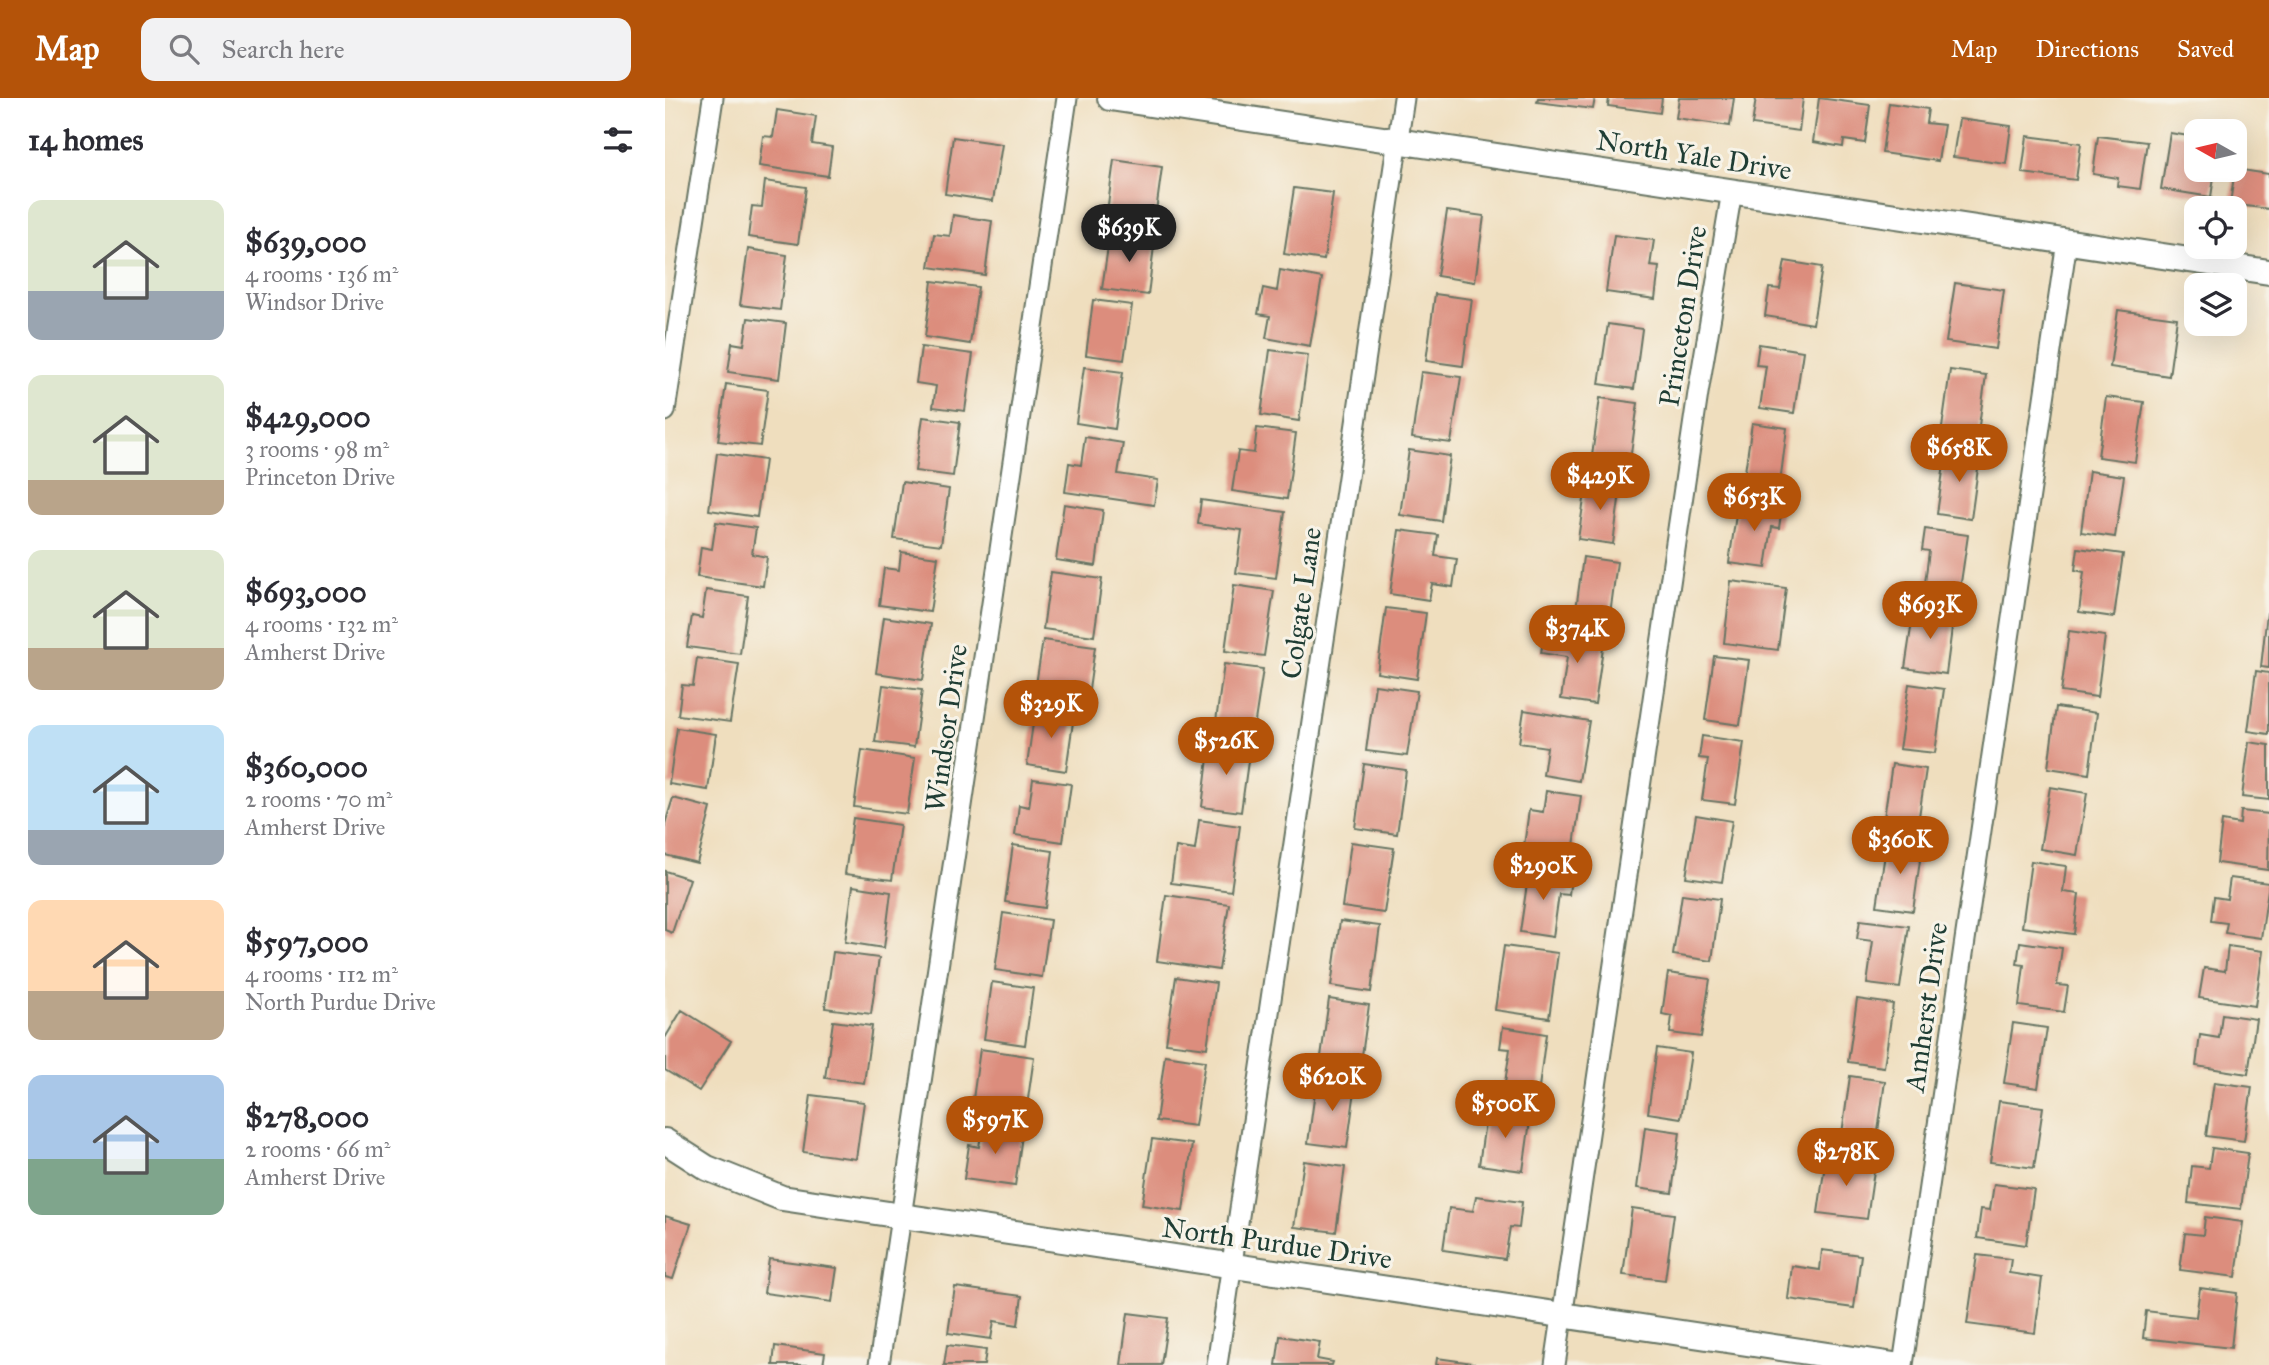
<!DOCTYPE html>
<html lang="en">
<head>
<meta charset="utf-8">
<style>
  :root { --surface:#fff; --page:#f2f2f3; --text:#2b2b33; --muted:#7c7c81; --accent:#b45309 }
  body { margin:0; font-family:"IM FELL Great Primer",serif; background:var(--page); color:var(--text); height:100vh; display:flex; flex-direction:column; font-size:26px; white-space:nowrap }
  * { box-sizing:border-box; margin:0 }
  p { font-size:23px; color:var(--muted) }
  .icon { flex:none; width:38px; height:38px; fill:none; stroke:currentColor; stroke-width:2; stroke-linecap:round; stroke-linejoin:round }
  .map { position:relative; flex:1; overflow:hidden }
  .details { display:flex; flex-direction:column; background:var(--surface); width:665px }
  .details>* { flex:none }
  .needle { width:46px; rotate:278deg }
  .buttons { position:absolute; left:1519px; top:21px; display:grid; gap:14px }
  .buttons a { display:grid; place-items:center; width:63px; height:63px; border-radius:14px; background:var(--surface); box-shadow:0 7px 28px #0002; font-size:35px }
  .price { position:absolute; translate:-50% -60px; padding:0 16px; border-radius:24px; background:var(--accent); color:#fff; font-size:23px; line-height:46px; filter:drop-shadow(0 2px 4px #0008) }
  .price::after { content:''; position:absolute; left:50%; top:42px; width:21px; height:16px; margin-left:-10px; background:inherit; clip-path:polygon(0 0,100% 0,50% 100%) }
  .price.current { background:#222; color:#fff }
  ul { padding:0; list-style:none }
  li { display:flex; align-items:center; gap:21px; height:175px; padding:0 28px }
  li span { display:grid; place-items:center; flex:none; width:196px; height:140px; border-radius:14px; color:#555 }
  li>.icon { margin-inline-start:auto }
  span .icon { width:84px; height:84px; fill:#fffc; stroke-width:1 }
  li b { font-size:30px }
  h2 { display:flex; justify-content:space-between; align-items:center; height:84px; padding:0 28px; font-size:30px }
  header { display:flex; align-items:center; gap:42px; box-sizing:border-box; height:98px; padding:0 35px; background:var(--accent); color:#fff }
  header strong { font-size:33px }
  nav { display:flex; gap:38px; margin-inline-start:auto; font-size:24px }
  .search { width:490px; height:63px; background:var(--page); display:flex; align-items:center; gap:18px; box-sizing:border-box; padding:0 24px; border-radius:14px; color:var(--muted); font-size:26px }
  main { display:flex; flex:1; min-height:0 }
  .map>svg:first-child { display:block }
  .building { fill:#dc8d7d }
  .lines { fill:none; stroke-linecap:round; stroke-linejoin:round }
  .minor-casing { stroke:#687564; stroke-width:23 }
  .tertiary-casing { stroke:#687564; stroke-width:28 }
  .minor { stroke:#fff; stroke-width:19 }
  .tertiary { stroke:#fff; stroke-width:24 }
  .labels { text-anchor:middle; dominant-baseline:central; stroke-width:6; stroke-linejoin:round; paint-order:stroke }
  .street-label { font-size:28px; fill:#1f3d34; stroke:#f7f3e8 }
</style>
</head>
<body>
<header>
<strong>Map</strong>
<div class="search"><svg class="icon" aria-label="search" viewBox="0 0 24 24"><circle cx="10" cy="10" r="6"/><path d="M15 15l6 6"/></svg>Search here</div>
<nav><a>Map</a><a>Directions</a><a>Saved</a></nav>
</header>
<main>
<section class="details">
<h2>14 homes<svg class="icon" aria-label="filters" viewBox="0 0 24 24"><path d="M4 7h16M4 17h16"/><circle cx="9" cy="7" r="2"/><circle cx="15" cy="17" r="2"/></svg></h2>
<ul>
<li><span style="background:linear-gradient(#dfe7d0 65%,#9aa5b1 0)"><svg class="icon" aria-label="home" viewBox="0 0 24 24"><path d="M3 11l9-7 9 7M6 9v11h12V9"/></svg></span><div><b>$639,000</b><p>4 rooms · 136 m²</p><p>Windsor Drive</p></div></li>
<li><span style="background:linear-gradient(#dfe7d0 75%,#b9a48a 0)"><svg class="icon" aria-label="home" viewBox="0 0 24 24"><path d="M3 11l9-7 9 7M6 9v11h12V9"/></svg></span><div><b>$429,000</b><p>3 rooms · 98 m²</p><p>Princeton Drive</p></div></li>
<li><span style="background:linear-gradient(#dfe7d0 70%,#b9a48a 0)"><svg class="icon" aria-label="home" viewBox="0 0 24 24"><path d="M3 11l9-7 9 7M6 9v11h12V9"/></svg></span><div><b>$693,000</b><p>4 rooms · 132 m²</p><p>Amherst Drive</p></div></li>
<li><span style="background:linear-gradient(#bfe0f5 75%,#9aa5b1 0)"><svg class="icon" aria-label="home" viewBox="0 0 24 24"><path d="M3 11l9-7 9 7M6 9v11h12V9"/></svg></span><div><b>$360,000</b><p>2 rooms · 70 m²</p><p>Amherst Drive</p></div></li>
<li><span style="background:linear-gradient(#ffd9b3 65%,#b9a48a 0)"><svg class="icon" aria-label="home" viewBox="0 0 24 24"><path d="M3 11l9-7 9 7M6 9v11h12V9"/></svg></span><div><b>$597,000</b><p>4 rooms · 112 m²</p><p>North Purdue Drive</p></div></li>
<li><span style="background:linear-gradient(#a9c7e8 60%,#7fa58c 0)"><svg class="icon" aria-label="home" viewBox="0 0 24 24"><path d="M3 11l9-7 9 7M6 9v11h12V9"/></svg></span><div><b>$278,000</b><p>2 rooms · 66 m²</p><p>Amherst Drive</p></div></li>
</ul>
</section>
<div class="map">
<svg width="1604" height="1267" viewBox="0 0 1604 1267">
  <rect width="100%" height="100%" fill="#f7f3e8"/>
  <filter id="ink" filterUnits="userSpaceOnUse"><feTurbulence type="fractalNoise" baseFrequency=".0143" numOctaves="2"/><feDisplacementMap in="SourceGraphic" scale="14" xChannelSelector="R" yChannelSelector="G"/><feConvolveMatrix kernelMatrix="1 2 1 2 8 2 1 2 1" color-interpolation-filters="sRGB"/></filter>
  <filter id="wash" filterUnits="userSpaceOnUse"><feTurbulence type="fractalNoise" baseFrequency=".00686" numOctaves="4" result="noise"/><feDisplacementMap in="SourceGraphic" scale="28" xChannelSelector="R" yChannelSelector="G"/><feGaussianBlur stdDeviation="1.57" result="paint"/><feColorMatrix in="noise" values="0 0 0 0 0 0 0 0 0 0 0 0 0 0 0 0 0 1.4 0 .05"/><feComposite in="paint" operator="in"/></filter>
  <g filter="url(#wash)">
    <rect width="100%" height="100%" fill="#efdebe"/>
    <g id="blocks">
      <!-- building -->
      <path class="building" d="M873,0H930L928,11L872,4Z
        M944,0H997L995,15L943,8Z
        M1014,0H1069L1065,28L1011,20Z
        M1091,0H1138L1134,33L1087,27Z
        M1154,0L1205,7L1200,45L1179,42L1178,49L1148,44Z
        M1224,5L1263,11L1261,25L1279,27L1273,63L1217,55Z
        M112,12L151,18L147,46L167,49L163,78L94,68L98,38L108,39Z
        M1294,21L1346,28L1341,66L1288,59Z
        M1505,35L1524,38L1522,53L1531,55V72H1550L1546,99L1496,91Z
        M1362,38L1416,45L1411,82L1357,75Z
        M1433,38L1482,44L1475,91L1452,88L1453,80L1428,76Z
        M288,39L337,46L328,103L280,96Z
        M449,62L497,69L490,121L442,114Z
        M1570,71L1604,76V111L1565,106Z
        M100,83L141,89L133,146L83,139L87,108L97,109Z
        M629,90L668,95L659,162L619,156Z
        M782,113L819,118L810,184L772,178Z
        M288,117L327,123L320,177L264,169L269,136L285,138Z
        M445,134L490,140L483,197L437,191Z
        M949,137L989,142L985,168L994,169L990,201L941,194Z
        M83,151L122,157L115,212L75,207Z
        M1120,163L1157,169L1148,226L1100,218L1104,190L1115,191Z
        M615,172L657,180L645,248L601,240L605,218L593,216L598,190L612,193Z
        M267,183L313,189L305,246L260,239Z
        M1290,185L1339,192L1331,251L1281,244Z
        M770,196L807,201L798,268L761,263Z
        M428,202L467,207L459,262L421,257Z
        M1453,212L1512,220L1504,278L1445,269Z
        M83,220L121,225L114,281L63,274L67,245L79,247Z
        M943,226L977,231L969,291L934,286Z
        M1094,246L1138,253L1129,315L1095,310L1101,268L1091,267Z
        M256,249L308,256L300,313L268,309L271,288L251,285Z
        M605,252L643,257L634,323L596,317Z
        M419,269L458,274L450,331L411,325Z
        M1285,272L1321,277L1312,342L1276,337Z
        M756,274L796,279L786,345L747,340Z
        M61,286L103,292L95,348L53,343Z
        M1441,299L1479,304L1470,364L1433,359Z
        M935,300L973,305L964,370L926,365Z
        M258,319L295,324L288,378L250,373Z
        M1087,325L1122,330L1114,393L1078,388Z
        M592,330L631,335L622,401L567,393L573,353L589,355Z
        M420,339L458,345L453,376L493,382L489,407L400,394L404,365L416,367Z
        M744,352L785,358L776,423L735,417Z
        M1281,352L1315,356L1306,421L1272,416Z
        M52,355L100,362L92,419L44,412Z
        M1424,373L1459,378L1450,439L1416,434Z
        M922,382L956,387L948,446L913,441Z
        M237,384L284,391L276,447L229,441Z
        M536,402L620,414L611,480L571,475L577,432L533,426Z
        M1073,403L1117,409L1114,430L1107,429L1101,470L1064,465Z
        M399,406L438,412L431,468L391,462Z
        M51,424L91,430L87,456L102,459L98,488L32,479L36,449L47,451Z
        M1260,431L1303,437L1294,498L1259,493L1264,453L1257,452Z
        M734,432L773,437L770,458L792,461L788,489L767,486L764,502L725,496Z
        M1413,450L1458,456L1449,519L1414,514L1419,474L1410,472Z
        M236,454L273,459L265,514L214,507L219,470L234,472Z
        M918,459L952,464L944,524L910,519Z
        M386,474L437,481L429,538L378,531Z
        M1066,483L1121,490L1113,552L1059,545Z
        M569,487L609,493L599,558L560,553Z
        M41,492L83,498L75,556L22,549L27,518L37,520Z
        M721,510L761,515L752,581L712,575Z
        M1249,510L1289,515L1281,576L1240,570Z
        M1602,515H1604V570L1596,569Z
        M219,519L266,526L258,582L211,575Z
        M1404,533L1440,538L1432,599L1396,594Z
        M879,535L939,543L930,606L896,601L902,559L876,555Z
        M378,542L430,549L422,606L369,599Z
        M1049,558L1084,562L1075,627L1040,622Z
        M32,560L74,566L65,624L13,617L17,587L28,588Z
        M559,566L598,571L588,636L550,630Z
        M1591,573L1604,575V636L1583,633Z
        M1244,586L1279,591L1270,655L1234,651Z
        M218,587L257,592L249,649L210,644Z
        M710,587L752,593L742,658L701,653Z
        M1391,609L1432,615L1424,676L1383,670Z
        M370,612L409,617L401,673L362,667Z
        M859,612L924,623L914,683L878,677L882,649L854,645Z
        M12,630L51,636L43,692L4,686Z
        M1037,638L1079,644L1070,706L1037,702L1043,661L1034,660Z
        M545,644L585,649L576,714L537,709Z
        M1584,644L1604,647V702L1577,699Z
        M197,652L250,660L242,716L189,709Z
        M699,666L741,672L732,736L690,730Z
        M1227,666L1261,671L1252,732L1218,727Z
        M368,681L406,686L398,744L350,737L354,707L364,709Z
        M1385,689L1422,695L1412,757L1375,751Z
        M881,693L916,698L907,762L858,755L864,712L878,714Z
        M8,700L46,710L32,765L0,757V726Z
        M1576,713L1604,716L1603,772L1552,765L1557,723L1575,726Z
        M1031,717L1067,723L1057,784L1021,779Z
        M188,720L235,727L227,782L180,776Z
        M534,722L575,728L566,793L506,785L511,749L530,752Z
        M1222,743L1257,748L1248,813L1212,808Z
        M686,744L729,750L719,815L677,809Z
        M348,747L388,753L380,810L340,804Z
        M1366,763L1401,768L1398,794L1414,796L1409,836L1357,829Z
        M864,772L906,778L904,797L894,796L888,839L855,834Z
        M0,773L25,781L7,835L0,832Z
        M1565,780L1604,785L1596,840L1560,835L1562,825L1546,823L1549,799L1562,801Z
        M188,788L226,794L219,850L180,844Z
        M1017,796L1055,801L1047,863L1008,857Z
        M501,797L564,806L554,872L492,863Z
        M338,815L385,822L377,879L330,872Z
        M1195,822L1244,828L1235,890L1202,886L1208,843L1192,841Z
        M675,823L715,828L706,894L666,888Z
        M1355,844L1397,850L1392,887L1403,888L1399,914L1354,908L1359,867L1352,866Z
        M839,848L893,855L884,920L830,912Z
        M1563,848L1598,853L1590,908L1534,900L1539,870L1560,873Z
        M168,854L214,860L206,916L160,910Z
        M1003,875L1045,881L1036,939L1005,935L1007,918L997,916Z
        M511,879L551,885L542,950L501,945Z
        M327,884L368,890L360,947L319,941Z
        M664,901L704,907L695,972L655,966Z
        M1192,901L1228,906L1219,969L1183,964Z
        M17,912L66,943L34,993L0,972V940Z
        M1557,916L1591,921L1583,976L1531,968L1535,937L1554,940Z
        M168,923L207,928L199,985L160,980Z
        M1348,925L1382,930L1373,990L1339,985Z
        M838,929L881,936L873,997L839,992L845,951L835,950Z
        M992,950L1026,955L1016,1020L983,1015Z
        M315,951L369,959L361,1015L307,1008Z
        M500,957L540,963L530,1028L491,1023Z
        M1185,978L1220,983L1211,1048L1176,1043Z
        M652,979L691,985L682,1050L643,1045Z
        M1549,984L1587,989L1579,1043L1541,1038Z
        M146,997L199,1004L191,1061L138,1054Z
        M1334,1003L1378,1009L1369,1070L1325,1064Z
        M822,1010L866,1016L858,1073L814,1067Z
        M318,1025L358,1030L350,1088L299,1081L304,1047L314,1049Z
        M980,1029L1015,1034L1007,1095L972,1090Z
        M487,1041L527,1046L518,1113L477,1107Z
        M1547,1050L1583,1055L1576,1111L1523,1105L1527,1068L1544,1070Z
        M1161,1059L1210,1066L1202,1121L1153,1115Z
        M639,1063L680,1069L671,1134L629,1129Z
        M1329,1086L1369,1091L1361,1147L1312,1140L1316,1111L1325,1112Z
        M811,1098L857,1104L854,1130L845,1129L840,1161L778,1152L784,1110L808,1113Z
        M967,1110L1009,1116L1000,1182L958,1177Z
        M0,1118L26,1126L8,1181L0,1179Z
        M1540,1119L1578,1124L1571,1179L1515,1172L1520,1135L1538,1137Z
        M1157,1152L1196,1157L1189,1210L1123,1201L1127,1168L1155,1172Z
        M1312,1157L1346,1161L1344,1175L1377,1180L1370,1235L1302,1226Z
        M104,1161L172,1170L167,1204L99,1195Z
        M290,1189L357,1198L353,1227L329,1223L326,1241L283,1235Z
        M1535,1190L1572,1195L1566,1250L1478,1240L1481,1213L1531,1219Z
        M463,1215L503,1220L496,1267H456Z
        M615,1238L655,1244L652,1261L668,1264L667,1267H611Z
        M282,1247L321,1252L319,1267H279Z
        M110,1248L160,1255L158,1267H108Z
        M772,1260L808,1265L807,1267H771Z"/>
    </g>
  </g>
  <g filter="url(#ink)">
    <use href="#blocks" fill-opacity="0" stroke="#687564" stroke-width="2"/>
    <g class="lines">
      <!-- minor casing -->
      <g class="minor-casing">
        <path id="minor" d="M0,313L48,0
          M214,1267L402,0
          M552,1267L739,0
          M890,1267L1033,295L1067,93
          M1238,1267L1402,143"/>
      </g>
      <!-- tertiary casing -->
      <g class="tertiary-casing">
        <path id="tertiary" d="M445,0L1604,174
          M0,1043L42,1070L117,1100L1229,1267"/>
      </g>
      <!-- minor -->
      <use href="#minor" class="minor"/>
      <!-- tertiary -->
      <use href="#tertiary" class="tertiary"/>
    </g>
  </g>
  <g class="labels">
    <!-- street labels -->
    <g class="street-label">
      <text transform="translate(1029 57) rotate(9)">North Yale Drive</text>
      <text transform="translate(1018 218) rotate(-81)">Princeton Drive</text>
      <text transform="translate(636 505) rotate(-82)">Colgate Lane</text>
      <text transform="translate(281 630) rotate(-82)">Windsor Drive</text>
      <text transform="translate(1261 909) rotate(-82)">Amherst Drive</text>
      <text transform="translate(612 1145) rotate(8)">North Purdue Drive</text>
    </g>
  </g>
</svg>
<div class="buttons">
<a><svg class="needle" viewBox="-14 -14 28 28"><path d="M0-13l5 13h-10z" fill="#e53935"/><path d="M0 13l5-13h-10z" fill="#7c7c81"/></svg></a>
<a><svg class="icon" aria-label="locate" viewBox="0 0 24 24"><circle cx="12" cy="12" r="6"/><path d="M12 2v4M12 18v4M2 12h4M18 12h4"/></svg></a>
<a><svg class="icon" aria-label="layers" viewBox="0 0 24 24"><path d="M12 4l9 5-9 5-9-5zM3 14l9 5 9-5"/></svg></a>
</div>
<b class="price current" style="left:464px;top:166px">$639K</b>
<b class="price" style="left:1294px;top:386px">$658K</b>
<b class="price" style="left:935px;top:414px">$429K</b>
<b class="price" style="left:1089px;top:435px">$653K</b>
<b class="price" style="left:1265px;top:543px">$693K</b>
<b class="price" style="left:912px;top:567px">$374K</b>
<b class="price" style="left:386px;top:642px">$329K</b>
<b class="price" style="left:561px;top:679px">$526K</b>
<b class="price" style="left:1235px;top:778px">$360K</b>
<b class="price" style="left:878px;top:804px">$290K</b>
<b class="price" style="left:667px;top:1015px">$620K</b>
<b class="price" style="left:840px;top:1042px">$500K</b>
<b class="price" style="left:330px;top:1058px">$597K</b>
<b class="price" style="left:1181px;top:1090px">$278K</b>
</div>
</main>
</body>
</html>
